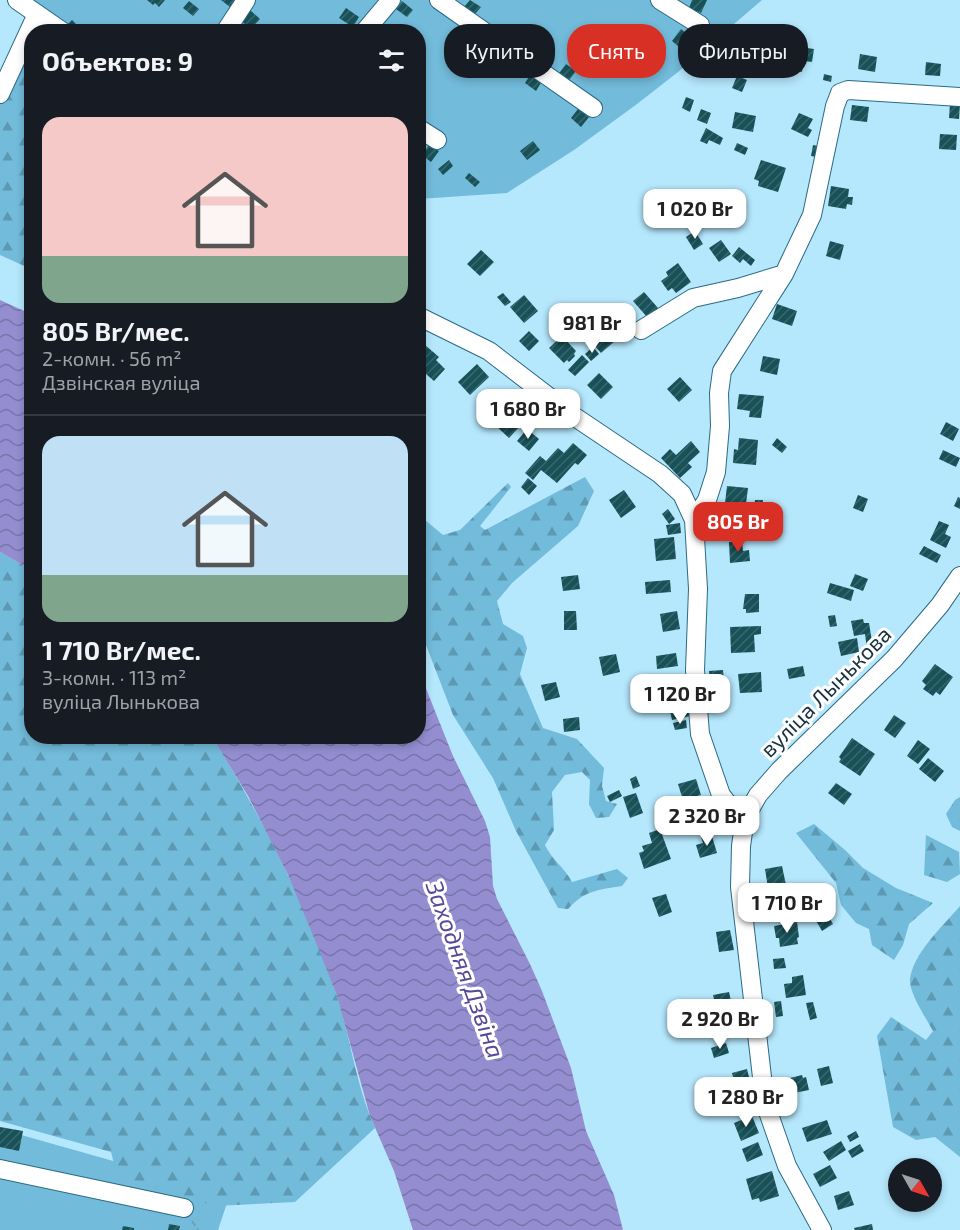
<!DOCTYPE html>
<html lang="ru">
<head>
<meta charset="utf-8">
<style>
  :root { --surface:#171b24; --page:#242831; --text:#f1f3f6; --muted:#9ea1a6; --line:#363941; --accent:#d93025 }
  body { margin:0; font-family:"Exo 2",sans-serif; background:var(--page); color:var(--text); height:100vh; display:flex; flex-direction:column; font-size:22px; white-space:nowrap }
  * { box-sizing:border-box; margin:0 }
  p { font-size:20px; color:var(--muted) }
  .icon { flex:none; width:33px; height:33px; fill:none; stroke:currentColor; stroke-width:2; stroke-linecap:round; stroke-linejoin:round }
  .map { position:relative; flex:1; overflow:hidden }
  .side { position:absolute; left:24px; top:24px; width:402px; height:720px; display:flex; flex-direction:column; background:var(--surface); border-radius:24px; box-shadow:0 3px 9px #0003 }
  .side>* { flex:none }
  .guide { position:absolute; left:444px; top:24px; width:426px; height:54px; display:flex; gap:12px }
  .needle { width:39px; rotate:129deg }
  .controls { position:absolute; left:888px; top:1158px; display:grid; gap:12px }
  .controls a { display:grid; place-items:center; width:54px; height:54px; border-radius:50%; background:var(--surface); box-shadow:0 3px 9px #0003; font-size:30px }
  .price { position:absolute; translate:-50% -51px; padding:0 14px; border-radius:12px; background:#fff; color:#222; font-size:20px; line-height:39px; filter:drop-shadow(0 2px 3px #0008) }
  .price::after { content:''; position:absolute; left:50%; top:36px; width:18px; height:14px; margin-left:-9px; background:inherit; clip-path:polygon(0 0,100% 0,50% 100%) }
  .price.on { background:var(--accent); color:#fff }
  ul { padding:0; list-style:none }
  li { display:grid; align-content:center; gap:12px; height:318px; padding:0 18px }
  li+li { border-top:2px solid var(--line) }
  li span { display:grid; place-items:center; height:186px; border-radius:18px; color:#555 }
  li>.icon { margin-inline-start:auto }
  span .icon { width:108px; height:108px; fill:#fffc; stroke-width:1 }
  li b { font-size:26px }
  h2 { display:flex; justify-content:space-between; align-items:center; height:72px; padding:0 18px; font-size:26px }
  .tag { padding:0 21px; border-radius:24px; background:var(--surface); box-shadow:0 3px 9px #0003; font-size:21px; line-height:54px }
  .tag.on { background:var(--accent); color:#fff }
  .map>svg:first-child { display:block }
  .green { fill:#72bbda }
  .forest { fill:url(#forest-firs) }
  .water { fill:url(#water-waves) }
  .building { fill:url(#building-hatch) }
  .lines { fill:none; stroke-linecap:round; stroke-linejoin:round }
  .minor-casing { stroke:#2b6a83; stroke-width:20 }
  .path { stroke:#759daf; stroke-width:2; stroke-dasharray:6 3; stroke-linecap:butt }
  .minor { stroke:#fff; stroke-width:18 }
  .labels { text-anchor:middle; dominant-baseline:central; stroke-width:6; stroke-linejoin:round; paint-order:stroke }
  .street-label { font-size:22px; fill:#18323d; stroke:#fff }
  .water-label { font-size:24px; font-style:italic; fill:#554999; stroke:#fff }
</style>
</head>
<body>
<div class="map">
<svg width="960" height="1230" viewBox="0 0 960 1230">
  <defs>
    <pattern id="forest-firs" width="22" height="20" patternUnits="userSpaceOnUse" patternTransform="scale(1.5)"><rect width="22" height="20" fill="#72bbda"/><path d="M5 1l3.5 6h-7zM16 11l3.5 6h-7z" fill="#5d99b2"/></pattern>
    <pattern id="water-waves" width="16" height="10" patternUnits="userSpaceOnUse" patternTransform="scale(1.5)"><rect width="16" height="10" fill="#948ed1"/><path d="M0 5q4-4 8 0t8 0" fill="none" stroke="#7875ab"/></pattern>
    <pattern id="building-hatch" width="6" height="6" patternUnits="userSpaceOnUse" patternTransform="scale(1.5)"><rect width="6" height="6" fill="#185158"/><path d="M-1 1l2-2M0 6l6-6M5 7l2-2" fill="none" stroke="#38686e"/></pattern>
  </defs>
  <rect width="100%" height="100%" fill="#b5e7fd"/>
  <!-- green -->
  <path class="green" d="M23,0H762L678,72L637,104L574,150L507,193L419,199L418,32L35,31Z
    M0,1129L230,1194L218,1230H0Z"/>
  <!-- forest -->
  <path class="forest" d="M31,45V269L0,255V104Z
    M585,477L594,491L578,526L512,583L497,601L503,624L523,636L527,648L520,674L543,728L577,739L604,768L602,786L606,801L617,804L609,817L596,818L589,804L590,780L582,772L565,775L552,792L554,830L545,845C552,860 565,868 572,882L617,869L628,878L622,886C598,890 585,890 568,909L558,908L516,831L493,778L453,715L419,627V515L443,535L460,530L508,483L511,487L480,526L485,530Z
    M0,552L31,570L32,736L212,737C263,818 306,905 337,996C351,1040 356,1086 375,1128L295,1202L215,1206L117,1175L111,1152L0,1121Z
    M960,797V831L952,827L946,814L955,800Z
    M814,824L845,850L863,868L896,888L933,903L909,924L903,945L894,960L872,945L869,929L856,923L841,905L836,883L796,833Z
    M926,835L959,852L960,874L947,882L924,875Z
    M960,906V1157L935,1137L916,1140L893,1127L877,1036L891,1017L926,1040L933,1031C927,1020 909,993 910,980C912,954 944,925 960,906Z"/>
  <!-- water -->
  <path class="water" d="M684,200L691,215L681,220L674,206Z
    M0,300L31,314V570L0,552Z
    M419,671L453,756L485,821L490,837L493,886L497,899L530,964L542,991L571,1068L586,1131L614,1195L623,1230H413L394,1171L370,1116L337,996L319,950L288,875L248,796L212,737L418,736Z"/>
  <!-- building -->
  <path class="building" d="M147,0H165L159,7L155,3L153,5Z
    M221,0H235L230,7Z
    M470,0L481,7L474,15L464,7Z
    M692,0H707L701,13L689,8Z
    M189,1L199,9L193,16L183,8Z
    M402,1L413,10L407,17L396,9Z
    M346,8L359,17L353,27L339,18Z
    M250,10L260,19L251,29L241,21Z
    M72,20L76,24L71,30L66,26Z
    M509,24L518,30L512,39L503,33Z
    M607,24L615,30L605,42L597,36Z
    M462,29L476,39L469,48L455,38Z
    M681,29L694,40L685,52L672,41Z
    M793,46L814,49L812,62L804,61L802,72L790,70Z
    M489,47L499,54L490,65L481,58Z
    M623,47L633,55L626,63L616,55Z
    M598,54L611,62L604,74L590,66Z
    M860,54L877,57L875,72L858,69Z
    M926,62L941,64L940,76L925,75Z
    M566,64L576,71L567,83L557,76Z
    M531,74L542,81L536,91L525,83Z
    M824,74L832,76L831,82L823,80Z
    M737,76L747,80L742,92L732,88Z
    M686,97L694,100L690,112L682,108Z
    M950,103L960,104L959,119L949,118Z
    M852,105L869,107L867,122L850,120Z
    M578,109L589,117L581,127L571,118Z
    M701,109L711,113L707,124L697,120Z
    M735,112L756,116L753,132L732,128Z
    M799,113L813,119L808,128L812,130L808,137L791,129Z
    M706,128L723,138L720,145L709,140L707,144L700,141Z
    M940,134L957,135L956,150L939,149Z
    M533,141L540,150L527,160L520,151Z
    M737,143L748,148L745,155L734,150Z
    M429,145L439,151L431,162L422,155Z
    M813,145L818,146L817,157L811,156Z
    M449,160L453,166L443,175L438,169Z
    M761,160L786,168L778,192L758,186L759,181L754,179Z
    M469,173L480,182L475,187L465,178Z
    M831,186L849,189L848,197H853L852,205L847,204L846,209L828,206Z
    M695,231L703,244L694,250L686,237Z
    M721,240L731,254L719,262L709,248Z
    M830,241L844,245L840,260L826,256Z
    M739,247L755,260L751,266L743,259L740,263L732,256Z
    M481,250L494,262L480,276L467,264Z
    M678,263L691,282L676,293L672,288L668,291L661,281L668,276L666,272Z
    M644,292L658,308L647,317L633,301Z
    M503,293L511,302L505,306L497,297Z
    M524,295L538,311L524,323L510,307Z
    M777,304L797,311L792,326L772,319Z
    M529,331L539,341L529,351L519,341Z
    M609,334L615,341L601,353L595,346Z
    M562,336L576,351L574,354L575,356L569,362L567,360L564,363L549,348Z
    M418,339L439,357L436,360L445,369L434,381L418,367Z
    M593,347L599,354L591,361L585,354Z
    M582,355L589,362L575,376L568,370Z
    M763,356L780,359L777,375L760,371Z
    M477,364L489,377L470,395L458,382Z
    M599,373L613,387L601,399L587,385Z
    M680,377L692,390L679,402L667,389Z
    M739,394L764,396L761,418L749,417L750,411L737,409Z
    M508,411L522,424L509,438L495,425Z
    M946,422L959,429L953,441L940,434Z
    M527,429L539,439L529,451L517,441Z
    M739,438L758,440L756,465L733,463L734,449L738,450Z
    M777,438L787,447L782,453L772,445Z
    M691,441L700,452L688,463L692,467L680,478L661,458L670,449L676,455Z
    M573,443L587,455L578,465L575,463L557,483L541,470L533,480L525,473L540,456L546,461L558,448L564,453Z
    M943,450L960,458L956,467L939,459Z
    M528,478L537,486L529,495L521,487Z
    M727,486L748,488L745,512H724Z
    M624,490L636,507L621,518L609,500Z
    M858,495L868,499L863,512L853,508Z
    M958,497L960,498V509L954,506Z
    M755,500H763L761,520L753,519Z
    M668,509L675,519L669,524L662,514Z
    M939,521L949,525L945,534L951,537L946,548L930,540Z
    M680,523L681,533L668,535L666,525Z
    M674,537L676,559L656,561L654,539Z
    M742,541L743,551L749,550L750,561L730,563L729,542Z
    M924,546L941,555L937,563L919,554Z
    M855,574L868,579L863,591L850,586Z
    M578,575L580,589L563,591L561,577Z
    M670,580L671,592L646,594L645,582Z
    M830,583L854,590L851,601L827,593Z
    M745,594H759V612L746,613V609H743Z
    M564,611H576L577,630H564Z
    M677,611L680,629L663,632L660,614Z
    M835,615L837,626L830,627L828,616Z
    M863,619L864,623H869L873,648L867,649L865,634L854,636L851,621Z
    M761,626V634L754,635L755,652L731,653L730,627Z
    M857,638L859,652L841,656L838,642Z
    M676,653L678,666L657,669L656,656Z
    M616,654L620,672L603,676L599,657Z
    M935,664L953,677L940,695L936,692L933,696L923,689L926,685L922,681Z
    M803,666L805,676L789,679L787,669Z
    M723,670L724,680L710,682L709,671Z
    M761,672L762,692L740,693L738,674Z
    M556,682L560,697L545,701L541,685Z
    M687,702L690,716L672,720L669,706Z
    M894,715L906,723L895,738L884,730Z
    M579,717L580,730L564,732L563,719Z
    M686,720L687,728L675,730L673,723Z
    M852,738L875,754L860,776L839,762L841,759L839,757Z
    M918,740L930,749L918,764L907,756Z
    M928,758L944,771L935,782L919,769Z
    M636,776L640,786L633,789L630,779Z
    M696,779L701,795L683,800L678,784Z
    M836,783L852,794L844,805L828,793Z
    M619,790L622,796L610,802L607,796Z
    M636,793L643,813L630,818L623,797Z
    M708,801L713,818L692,824L687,808Z
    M660,829L671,859L644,869L639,853L644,851L642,846L652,843L649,833Z
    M711,833L717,853L700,858L696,845L703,843L701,837Z
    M782,866L786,885L768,888L765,869Z
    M666,894L672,912L659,917L652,898Z
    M816,895L833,924L822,931L805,901Z
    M797,922L799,937L797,938L798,944L780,947L779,938H776L774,926Z
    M730,930L734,950L719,952L716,932Z
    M784,958L786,968L774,969L773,959Z
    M803,975L806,995L786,998L784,984L792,983V977Z
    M729,992L732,1005L716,1008L713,995Z
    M781,1001L783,1016L776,1017L774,1002Z
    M813,1002L817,1018L810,1020L806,1003Z
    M711,1015L716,1033L702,1037L698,1019Z
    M726,1043L729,1053L714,1058L711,1048Z
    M829,1066L833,1083L821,1086L817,1069Z
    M747,1069L750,1081L735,1085L732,1073Z
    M802,1075L803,1078L806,1077L809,1090L794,1093L790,1078Z
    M741,1090L744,1099L749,1098L751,1103L722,1113L718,1098Z
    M752,1116L759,1133L741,1141L734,1123Z
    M827,1120L832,1134L807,1142L802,1128Z
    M0,1127L23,1131L19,1151L0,1147Z
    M856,1131L859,1137L850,1142L847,1136Z
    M841,1141L846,1150L829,1161L823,1152Z
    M758,1142L763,1155L747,1162L742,1149Z
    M860,1144L864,1151L852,1158L848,1151Z
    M830,1165L837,1178L820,1187L813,1174Z
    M772,1171L779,1196L760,1202L759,1198L752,1200L746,1179Z
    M849,1191L854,1205L838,1210L834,1196Z
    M169,1224L180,1226L179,1230H168Z
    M872,1224L873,1230H855L854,1228Z
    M123,1226L134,1228V1230H122Z"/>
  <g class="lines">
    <!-- minor casing -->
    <g class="minor-casing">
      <path id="minor" d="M17,0L63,32
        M439,0L593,108
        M660,0L700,25
        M225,32L246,0
        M364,32L391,0
        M0,94L37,14
        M418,128L437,140
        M418,316L489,351L575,417L660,474L682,494L694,520L698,589L695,670L700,734L721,795L732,809L745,818
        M641,330L693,298L738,288L784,274
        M694,520L707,500L716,472L720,426L719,393L722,371L784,274L812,215L835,106L840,93L848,90L960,97
        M0,1169L184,1208
        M822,1230L787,1166L765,1103L740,887L741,846L745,818L758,795L779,771L894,659L940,605L960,576"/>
    </g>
    <!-- path -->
    <path class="path" d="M192,1221L198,1230"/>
    <!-- minor -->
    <use href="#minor" class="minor"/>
  </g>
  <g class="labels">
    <!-- street labels -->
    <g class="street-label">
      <text transform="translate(825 691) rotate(-45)">вуліца Лынькова</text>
    </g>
    <!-- water labels -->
    <g class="water-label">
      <text transform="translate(466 969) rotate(70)">Заходняя Дзвіна</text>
    </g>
  </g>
</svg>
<div class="controls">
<a><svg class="needle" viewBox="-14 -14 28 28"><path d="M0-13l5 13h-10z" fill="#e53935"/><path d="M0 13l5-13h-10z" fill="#9ea1a6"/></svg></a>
</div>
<b class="price" style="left:695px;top:240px">1 020 Br</b>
<b class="price" style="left:592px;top:354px">981 Br</b>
<b class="price" style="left:528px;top:440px">1 680 Br</b>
<b class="price on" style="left:738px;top:553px">805 Br</b>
<b class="price" style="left:680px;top:725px">1 120 Br</b>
<b class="price" style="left:707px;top:847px">2 320 Br</b>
<b class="price" style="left:787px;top:934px">1 710 Br</b>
<b class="price" style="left:720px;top:1050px">2 920 Br</b>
<b class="price" style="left:746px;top:1128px">1 280 Br</b>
<div class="guide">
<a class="tag">Купить</a>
<a class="tag on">Снять</a>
<a class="tag">Фильтры</a>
</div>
<section class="side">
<h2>Объектов: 9<svg class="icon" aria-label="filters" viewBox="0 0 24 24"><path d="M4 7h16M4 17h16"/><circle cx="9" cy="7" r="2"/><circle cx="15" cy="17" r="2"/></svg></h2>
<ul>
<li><span style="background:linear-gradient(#f6c9c9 75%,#7fa58c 0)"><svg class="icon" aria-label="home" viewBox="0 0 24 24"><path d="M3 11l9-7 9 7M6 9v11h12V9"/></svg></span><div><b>805 Br/мес.</b><p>2-комн. · 56 m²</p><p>Дзвінская вуліца</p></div></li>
<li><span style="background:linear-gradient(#bfe0f5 75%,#7fa58c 0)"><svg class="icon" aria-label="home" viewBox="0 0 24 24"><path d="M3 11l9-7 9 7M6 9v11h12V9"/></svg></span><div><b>1 710 Br/мес.</b><p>3-комн. · 113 m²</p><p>вуліца Лынькова</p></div></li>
</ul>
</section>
</div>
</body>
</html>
